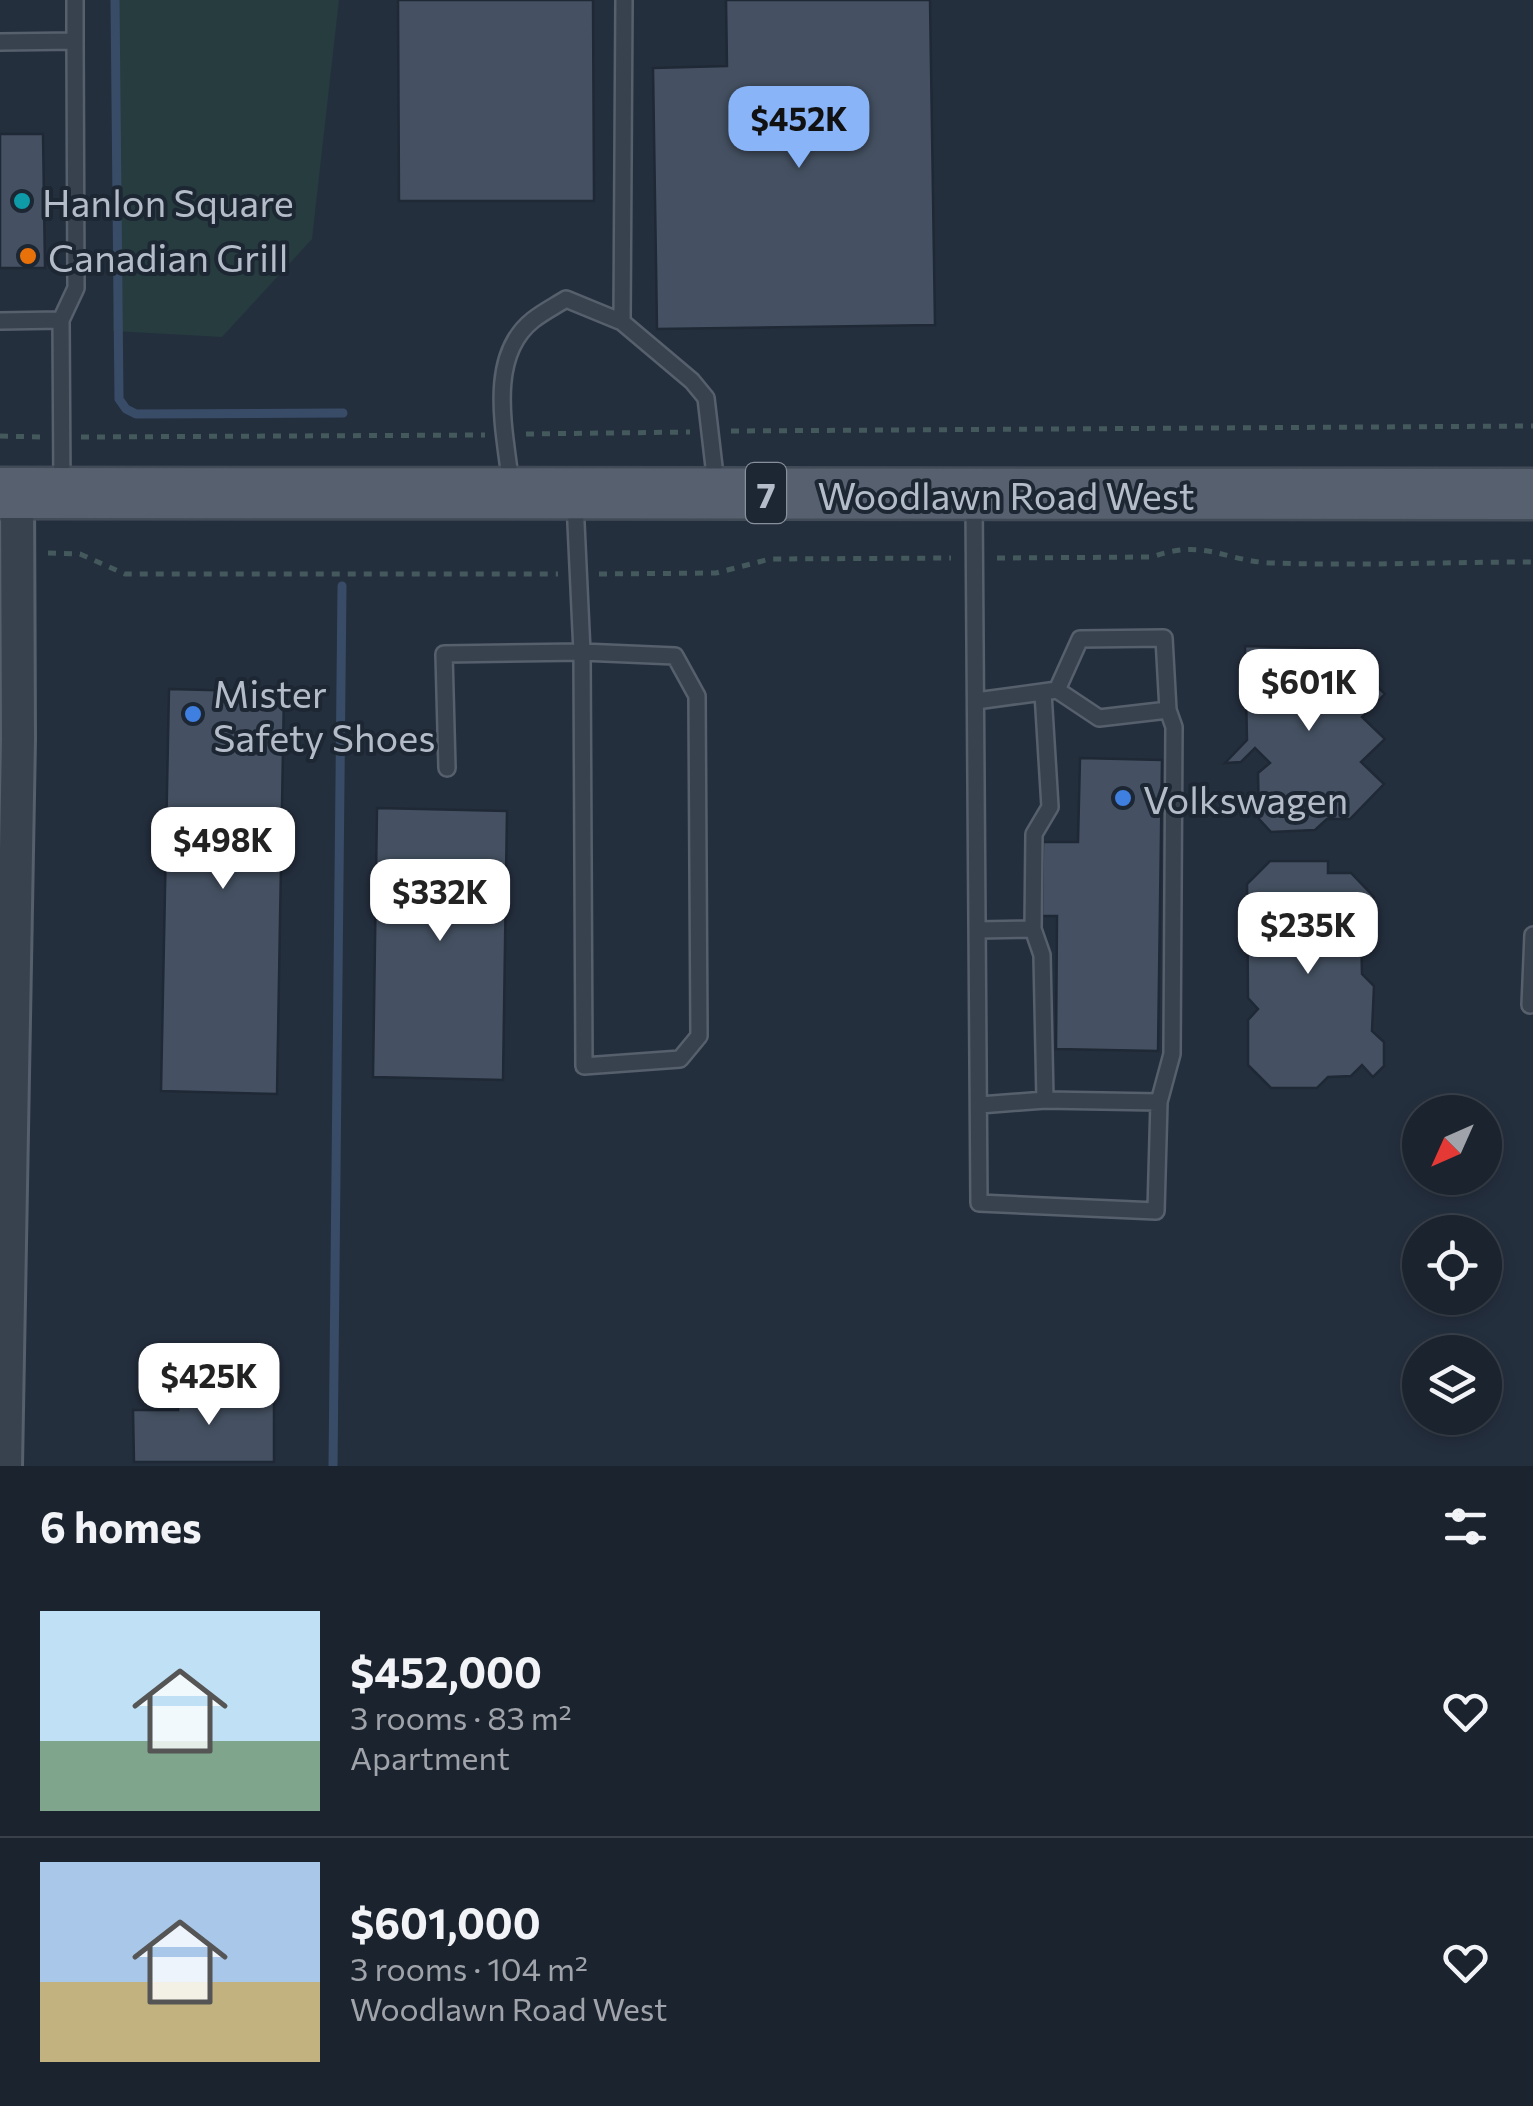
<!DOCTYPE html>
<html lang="en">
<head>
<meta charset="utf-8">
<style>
  :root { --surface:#1b232e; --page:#282f3a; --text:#f1f3f6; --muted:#a0a4aa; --line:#39404a; --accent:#8ab4f8 }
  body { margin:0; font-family:Commissioner,sans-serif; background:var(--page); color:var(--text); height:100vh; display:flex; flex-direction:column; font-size:38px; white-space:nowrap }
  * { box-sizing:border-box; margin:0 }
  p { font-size:32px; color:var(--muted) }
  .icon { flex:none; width:55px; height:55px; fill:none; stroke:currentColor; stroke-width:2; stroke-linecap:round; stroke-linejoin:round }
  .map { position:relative; height:1466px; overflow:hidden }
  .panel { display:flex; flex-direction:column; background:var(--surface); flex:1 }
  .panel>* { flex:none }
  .needle { width:65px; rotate:225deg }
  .tools { position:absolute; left:1402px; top:1095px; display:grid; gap:20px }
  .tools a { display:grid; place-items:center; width:100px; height:100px; border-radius:50%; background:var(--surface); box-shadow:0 5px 15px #0003,0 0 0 2px var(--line); font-size:50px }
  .price { position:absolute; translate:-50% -85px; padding:0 22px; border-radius:20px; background:#fff; color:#222; font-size:32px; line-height:65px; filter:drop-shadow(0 2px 5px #0008) }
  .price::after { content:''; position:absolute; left:50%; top:60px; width:30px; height:22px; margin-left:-15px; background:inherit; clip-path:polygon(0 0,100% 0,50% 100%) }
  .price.selected { background:var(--accent); color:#111 }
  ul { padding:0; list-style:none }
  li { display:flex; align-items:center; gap:30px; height:250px; padding:0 40px }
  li+li { border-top:2px solid var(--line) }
  li span { display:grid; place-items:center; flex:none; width:280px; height:200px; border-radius:0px; color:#555 }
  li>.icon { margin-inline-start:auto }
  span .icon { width:120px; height:120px; fill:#fffc; stroke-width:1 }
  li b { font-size:42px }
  h2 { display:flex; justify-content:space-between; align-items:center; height:120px; padding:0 40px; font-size:42px }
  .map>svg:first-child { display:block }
  .green { fill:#263c3f }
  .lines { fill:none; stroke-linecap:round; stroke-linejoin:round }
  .stream { stroke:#394c67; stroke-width:9 }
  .building { fill:#455162; stroke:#1f2835; stroke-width:2.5 }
  .lane-casing { stroke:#565f6c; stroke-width:20 }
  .street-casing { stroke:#565f6c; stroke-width:38 }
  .primary-casing { stroke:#414a57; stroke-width:55 }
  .path { stroke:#44595c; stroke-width:5; stroke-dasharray:8 8; stroke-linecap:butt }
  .lane { stroke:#38414e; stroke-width:15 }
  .street { stroke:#38414e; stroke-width:32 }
  .primary { stroke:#56606e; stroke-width:50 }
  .culture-dot { fill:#0f9aa8; stroke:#1d2633; stroke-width:4 }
  .food-dot { fill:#e8710a; stroke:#1d2633; stroke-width:4 }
  .shop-dot { fill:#3f7fe0; stroke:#1d2633; stroke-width:4 }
  .labels { text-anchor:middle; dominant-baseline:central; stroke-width:8; stroke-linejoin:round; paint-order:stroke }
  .shield { fill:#1d2633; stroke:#878f9c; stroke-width:2.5 }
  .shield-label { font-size:35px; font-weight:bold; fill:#b4bcc9 }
  .poi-label { font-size:38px; fill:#b4bcc9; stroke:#1d2633; text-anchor:start }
  .street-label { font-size:38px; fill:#b4bcc9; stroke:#1d2633 }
</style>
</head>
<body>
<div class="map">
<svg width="1533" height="1466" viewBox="0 0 1533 1466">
  <rect width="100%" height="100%" fill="#242f3e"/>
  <!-- green -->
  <path class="green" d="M116,0H339L312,239L222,337L113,331Z"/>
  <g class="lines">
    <!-- stream -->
    <path class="stream" d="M115,0L119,399L126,409L136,414L343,413
      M333,1466L342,586"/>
  </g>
  <!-- building -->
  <path class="building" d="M398,0H593L594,201H399Z
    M726,0H930L935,325L657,329L653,68L727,66Z
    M0,134H43L45,268H0Z
    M1245,646L1360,649L1361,671L1385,694L1362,717L1385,739L1361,762L1384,784L1350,819H1327L1315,830L1271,832L1259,819L1258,773L1270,763L1255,748L1241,762L1225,763L1247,740Z
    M169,689L284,692L277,1094L161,1091Z
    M1080,758L1162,760L1158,1051L1056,1049L1057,916H1042L1043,842H1078Z
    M377,808L507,811L503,1080L373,1077Z
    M1270,861H1328V873H1351L1374,897L1351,919L1361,929L1362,974L1374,986L1372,1031L1384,1042V1066L1373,1077L1362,1065L1351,1076L1328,1077L1317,1088H1271L1248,1065V1020L1258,1009L1248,998L1247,884Z
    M178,1388H274V1462H134L133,1410H178Z"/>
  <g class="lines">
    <!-- lane casing -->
    <g class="lane-casing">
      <path id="lane" d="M75,0V41
        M0,42L75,41L76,288L61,320L62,489
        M0,321L61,320
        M622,322L624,0
        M511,487C506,435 485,358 533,320C543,312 555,306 566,299L622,322L692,381L706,398L716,484
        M974,502L979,1203L1156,1211L1159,1102L1045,1100
        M976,701L1057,690L1080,639L1164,638L1168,710L1099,718L1057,690
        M447,768L444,654L582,652L675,656L697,696L699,1036L680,1059L584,1066L582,652L575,502
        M979,930L1033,929
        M1530,1005L1533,935
        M1159,1102L1172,1054L1174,727L1168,710
        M980,1105L1045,1100L1042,955L1033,929L1034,834L1050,807L1043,693"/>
    </g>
    <!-- street casing -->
    <g class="street-casing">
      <path id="street" d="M5,1466L18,739L17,493"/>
    </g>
    <!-- primary casing -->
    <g class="primary-casing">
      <path id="primary" d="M0,493L1533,494"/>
    </g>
    <!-- path -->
    <path class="path" d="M731,431L1533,426
      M526,434L690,432
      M0,436L40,437
      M81,437L485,435
      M48,553L80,554L125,574H558
      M997,558L1152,557C1204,538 1224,561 1272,563C1358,566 1446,562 1533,562
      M599,574L716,573L770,559L951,558"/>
    <!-- lane -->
    <use href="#lane" class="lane"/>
    <!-- street -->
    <use href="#street" class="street"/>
    <!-- primary -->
    <use href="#primary" class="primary"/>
  </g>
  <!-- markers -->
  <circle class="culture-dot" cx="22" cy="201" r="10"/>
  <circle class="food-dot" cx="28" cy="256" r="10"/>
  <g class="shop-dot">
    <circle cx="193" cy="714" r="10"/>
    <circle cx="1123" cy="798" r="10"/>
  </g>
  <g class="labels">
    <!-- shield labels -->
    <rect class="shield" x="746" y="463" width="40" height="60" rx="8"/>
    <g class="shield-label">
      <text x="766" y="493">7</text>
    </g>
    <!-- poi labels -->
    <g class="poi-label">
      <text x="42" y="201">Hanlon Square</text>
      <text x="48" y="256">Canadian Grill</text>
      <text x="213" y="692">Mister<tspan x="213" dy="44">Safety Shoes</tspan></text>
      <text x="1143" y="798">Volkswagen</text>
    </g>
    <!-- street labels -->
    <g class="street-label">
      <text x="1006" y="494">Woodlawn Road West</text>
    </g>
  </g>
</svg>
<div class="tools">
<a><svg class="needle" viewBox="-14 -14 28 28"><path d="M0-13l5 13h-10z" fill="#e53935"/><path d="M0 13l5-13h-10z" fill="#a0a4aa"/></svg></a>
<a><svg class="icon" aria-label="locate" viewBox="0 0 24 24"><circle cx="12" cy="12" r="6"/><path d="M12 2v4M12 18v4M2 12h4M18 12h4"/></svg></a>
<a><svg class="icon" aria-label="layers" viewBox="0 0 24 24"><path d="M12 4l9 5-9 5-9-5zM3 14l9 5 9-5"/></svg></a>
</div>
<b class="price selected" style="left:799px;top:171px">$452K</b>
<b class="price" style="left:1309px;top:734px">$601K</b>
<b class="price" style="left:223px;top:892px">$498K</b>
<b class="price" style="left:440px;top:944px">$332K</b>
<b class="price" style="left:1308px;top:977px">$235K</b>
<b class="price" style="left:209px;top:1428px">$425K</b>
</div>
<section class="panel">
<h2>6 homes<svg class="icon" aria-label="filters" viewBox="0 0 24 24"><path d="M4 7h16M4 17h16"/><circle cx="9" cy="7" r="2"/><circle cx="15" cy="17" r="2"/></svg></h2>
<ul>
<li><span style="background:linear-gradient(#bfe0f5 65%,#7fa58c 0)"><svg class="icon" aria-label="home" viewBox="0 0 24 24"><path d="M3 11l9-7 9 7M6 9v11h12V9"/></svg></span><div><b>$452,000</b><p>3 rooms · 83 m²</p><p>Apartment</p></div><svg class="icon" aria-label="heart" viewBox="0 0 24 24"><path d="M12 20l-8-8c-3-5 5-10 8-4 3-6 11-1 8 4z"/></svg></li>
<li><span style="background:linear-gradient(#a9c7e8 60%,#c2b280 0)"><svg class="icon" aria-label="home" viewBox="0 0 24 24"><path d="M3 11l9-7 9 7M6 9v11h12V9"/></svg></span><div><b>$601,000</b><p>3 rooms · 104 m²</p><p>Woodlawn Road West</p></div><svg class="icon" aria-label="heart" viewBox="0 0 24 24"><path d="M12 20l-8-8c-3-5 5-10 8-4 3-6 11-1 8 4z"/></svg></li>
</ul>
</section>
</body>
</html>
